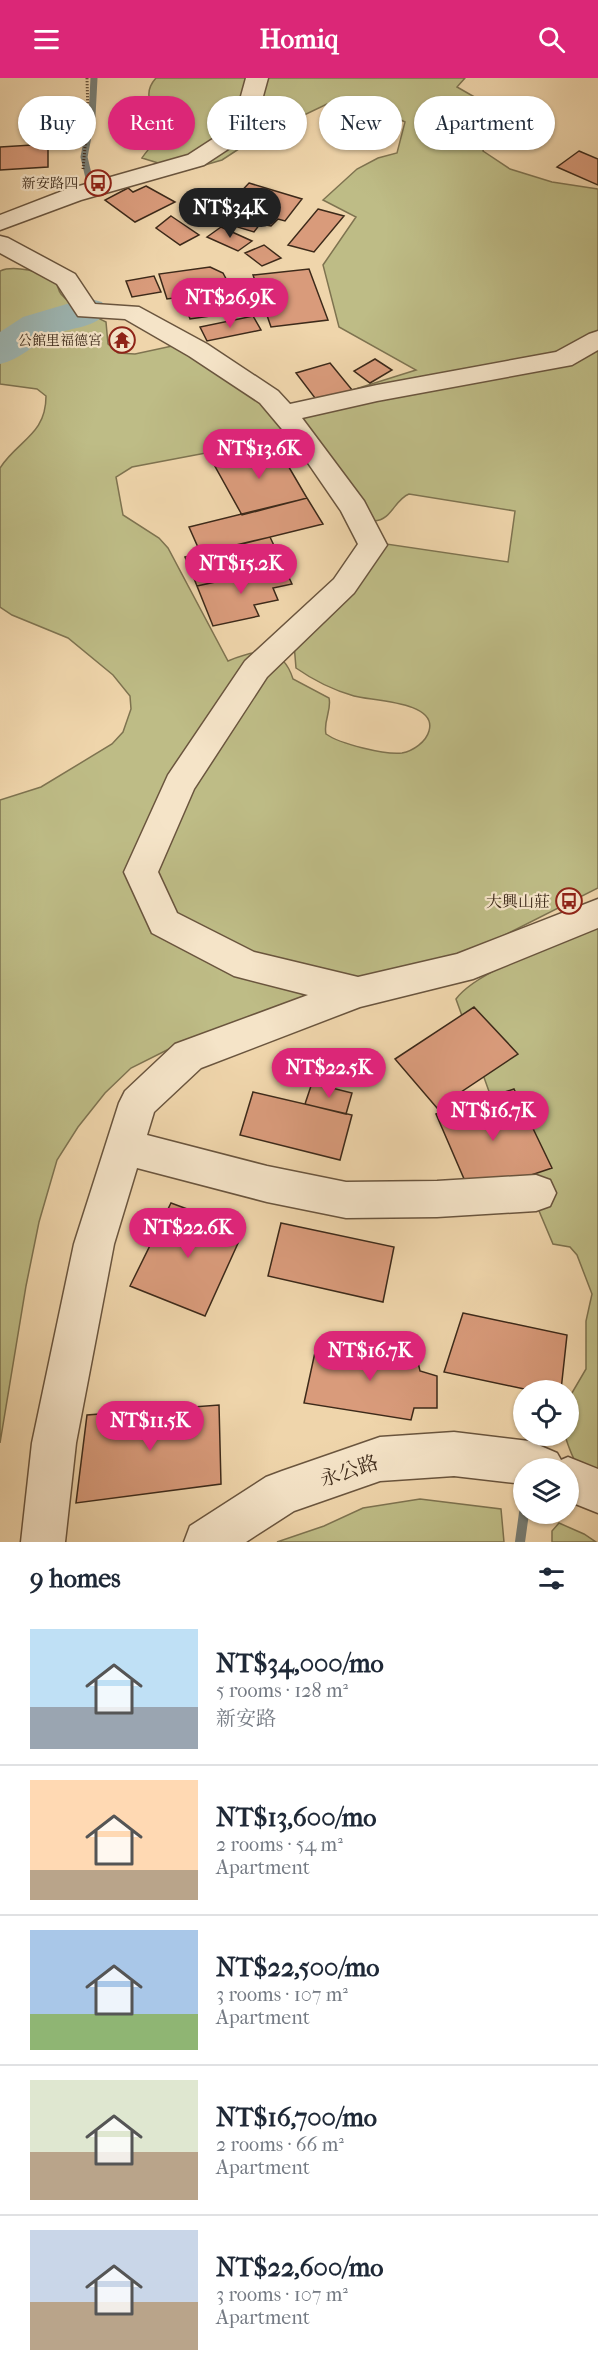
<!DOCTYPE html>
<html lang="en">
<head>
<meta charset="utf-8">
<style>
  :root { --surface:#fff; --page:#f6f6f7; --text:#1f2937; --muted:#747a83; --line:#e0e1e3; --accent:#db2777 }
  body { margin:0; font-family:"IM FELL French Canon","Noto Serif TC",serif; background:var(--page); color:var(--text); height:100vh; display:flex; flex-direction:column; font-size:22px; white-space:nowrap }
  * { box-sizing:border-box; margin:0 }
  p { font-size:20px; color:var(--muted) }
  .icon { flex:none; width:33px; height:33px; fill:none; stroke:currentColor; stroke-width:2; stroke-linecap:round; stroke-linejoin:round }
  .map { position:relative; height:1464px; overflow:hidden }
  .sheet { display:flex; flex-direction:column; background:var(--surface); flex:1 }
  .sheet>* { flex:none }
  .top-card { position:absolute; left:18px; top:18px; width:562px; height:54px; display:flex; gap:12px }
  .buttons { position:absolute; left:513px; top:1302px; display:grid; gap:12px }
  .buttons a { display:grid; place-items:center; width:66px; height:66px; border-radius:50%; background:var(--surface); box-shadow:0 2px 4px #0004; font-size:30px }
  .price { position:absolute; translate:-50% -51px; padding:0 14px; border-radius:21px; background:var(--accent); color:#fff; font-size:20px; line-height:39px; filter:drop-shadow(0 2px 3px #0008) }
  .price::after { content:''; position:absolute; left:50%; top:36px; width:18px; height:14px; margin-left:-9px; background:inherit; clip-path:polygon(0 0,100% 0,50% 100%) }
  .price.active { background:#222; color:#fff }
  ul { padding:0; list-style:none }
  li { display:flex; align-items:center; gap:18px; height:150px; padding:0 30px }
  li+li { border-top:2px solid var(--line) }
  li span { display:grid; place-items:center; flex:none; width:168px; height:120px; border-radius:0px; color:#555 }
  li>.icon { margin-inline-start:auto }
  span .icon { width:72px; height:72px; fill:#fffc; stroke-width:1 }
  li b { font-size:26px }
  h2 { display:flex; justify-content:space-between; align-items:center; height:72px; padding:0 30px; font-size:26px }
  .pill { padding:0 21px; border-radius:27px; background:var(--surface); box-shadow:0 2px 4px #0004; font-size:21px; line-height:54px }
  .pill.active { background:var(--accent); color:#fff }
  header { display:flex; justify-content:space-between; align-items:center; height:78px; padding:0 30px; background:var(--accent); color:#fff; font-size:27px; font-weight:700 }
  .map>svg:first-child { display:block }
  .green { fill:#bebc86; stroke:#7e7350; stroke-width:1.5; fill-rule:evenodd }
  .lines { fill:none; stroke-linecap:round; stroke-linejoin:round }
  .stream-far1 { stroke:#777e76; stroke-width:7 }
  .stream { stroke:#777e76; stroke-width:10 }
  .river { fill:#9db6b3; fill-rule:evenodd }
  .building { fill:#d99b7b; stroke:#3d2a1a; stroke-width:1.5 }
  .minor-casing { stroke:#6a553e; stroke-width:3 }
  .path { stroke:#3d2a1a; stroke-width:3; stroke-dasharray:1 2; stroke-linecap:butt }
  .minor { fill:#f5e4c8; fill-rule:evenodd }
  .labels { text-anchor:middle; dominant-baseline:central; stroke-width:4.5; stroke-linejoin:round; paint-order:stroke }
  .far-poi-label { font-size:14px; fill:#3d2a1a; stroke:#f5e4c8; text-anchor:end }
  .poi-label { font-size:16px; fill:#3d2a1a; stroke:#f5e4c8; text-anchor:end }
  .near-street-label { font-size:20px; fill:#3d2a1a; stroke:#f5e4c8 }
</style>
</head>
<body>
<header><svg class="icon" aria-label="menu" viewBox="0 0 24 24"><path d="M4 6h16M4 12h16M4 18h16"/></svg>Homiq<svg class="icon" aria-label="search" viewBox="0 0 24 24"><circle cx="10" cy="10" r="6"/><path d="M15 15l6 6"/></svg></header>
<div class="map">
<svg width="598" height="1464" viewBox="0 0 598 1464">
  <rect width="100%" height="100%" fill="#efd5ab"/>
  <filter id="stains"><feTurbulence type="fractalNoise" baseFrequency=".00333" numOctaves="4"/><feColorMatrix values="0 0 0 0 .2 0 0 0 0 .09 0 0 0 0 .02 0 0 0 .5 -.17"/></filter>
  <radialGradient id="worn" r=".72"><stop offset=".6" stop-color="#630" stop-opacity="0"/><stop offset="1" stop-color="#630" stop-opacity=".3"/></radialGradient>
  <!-- green -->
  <path class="green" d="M156,0H465L457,9L492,29V44L483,73L510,91L552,104L598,111V810L479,870L309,921L169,971L131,990L105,1015L78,1049L57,1082L39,1144L26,1208L0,1365V722L41,709L112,666L123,654L131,631L130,618L113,597L68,560L12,537L0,529V390C18,362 46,357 46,318L37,311L0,306V193C13,187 44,193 55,203C58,206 58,213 61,216C72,229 92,237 106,244L108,266L118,275L135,276L200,262L266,306L292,331L416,292L339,249L323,187L356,139L323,122L357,91L378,80L397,75L405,44L374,29L359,26H327L254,61L222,82L184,93L142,80C147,72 157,63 159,55C165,36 136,22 156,0ZM291,359L374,443C392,442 394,422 409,416L515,433L508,484L366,463L339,500L292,540L287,546L294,566L296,590C313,602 333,612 354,618C371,623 438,623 429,653C426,664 413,673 402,675C385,677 340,666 326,656C323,643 332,632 329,620L293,601C282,566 256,571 228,583L168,470L159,460L123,437L116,399L132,389Z
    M598,849V1403C576,1393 572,1379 565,1358H568L569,1320L586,1291V1243L592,1216L577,1177L570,1169L553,1166L491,1019L456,921C478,891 561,865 598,849Z
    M420,1421L501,1431L504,1464H277L324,1448L363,1430Z
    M559,1445L584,1456L596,1464H552V1453Z"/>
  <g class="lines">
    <!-- stream-far1 -->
    <path class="stream-far1" d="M89,100L84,79L92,38L94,0"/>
    <!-- stream -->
    <path class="stream" d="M520,1464L524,1435"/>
    <!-- river -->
    <path class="river" d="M87,220L102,224L108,233C96,250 72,249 53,257C34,266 21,281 0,286V254L23,239Z"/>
  </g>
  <!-- building -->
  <path class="building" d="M48,66V89L0,92V69Z
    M579,73L598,81V107L557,89Z
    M249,105L302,121L285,143L278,141L271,148L260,146L254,154L234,148L239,143L220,136Z
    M146,108L175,124L135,144L105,122L128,110L133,114Z
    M318,131L344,138L314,174L288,167Z
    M171,138L199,157L180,167L156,150Z
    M221,149L252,163L238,173L207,159Z
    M264,167L281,180L262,188L245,175Z
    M210,189L223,195L232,212L167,221L159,196Z
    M309,191L328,242L271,249L253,197Z
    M154,198L161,214L132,219L126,203Z
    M235,215L246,233L190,241L183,222Z
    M253,238L261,252L207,263L200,249Z
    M375,281L392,292L370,305L354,293Z
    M330,285L353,313L318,324L296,295Z
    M276,367L307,420L242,437L212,383Z
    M307,420L323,446L201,476L189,449Z
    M270,459L284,489L197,508L185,479Z
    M284,489L292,506L273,510L278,522L254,527L259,538L213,548L197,508Z
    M474,929L518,976L437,1030L395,981Z
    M312,1005L352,1015L346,1036L305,1026Z
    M514,1011L552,1090L471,1117L436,1036Z
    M253,1014L352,1037L340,1082L240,1057Z
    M171,1125L244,1152L205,1238L130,1208Z
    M281,1145L394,1169L383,1224L268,1198Z
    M463,1235L567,1257L561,1312H529L444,1294Z
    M317,1265L416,1276L420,1293L437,1298V1330H414L411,1342L304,1325Z
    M219,1327L221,1406L76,1425L87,1337Z"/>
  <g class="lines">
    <!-- minor casing -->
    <g class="minor-casing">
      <path id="minor" d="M246,0H268L260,29L242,62L204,87L81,122L0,152V137L65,112L188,77L225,53L238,29Z
        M0,158L8,160L75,196L95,226L139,229L207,266L278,313L290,326L377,307L556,274L589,256L598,253V272L572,287L377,323L302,340L364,423L387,467L354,515L267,599L194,711L158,794L177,835L254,874L358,899L457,876L598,821V850L473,901L360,929L201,990L154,1034L147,1057L267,1088L346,1104L437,1103L536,1097L550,1102L556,1115L550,1128L536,1133L437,1139L346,1140L267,1124L137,1090L114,1166L76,1365L65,1464H21L32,1365L74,1166L119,1025L125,1013L175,966L308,917L234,898L152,855L124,794L168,697L245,583L334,501L358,466L341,433L297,369L260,325L189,278L125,241L78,238L57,206L0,175Z
        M454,1354L529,1363L557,1375L561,1382L568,1379L598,1391V1435L568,1423V1390H524V1406L454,1398L380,1403L294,1433L246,1464H184L190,1448L266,1399L282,1393L380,1359Z"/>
    </g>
    <!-- path -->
    <path class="path" d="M83,91L88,37L87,0"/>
    <!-- minor -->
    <use href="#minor" class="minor"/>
  </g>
  <!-- icons -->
  <defs>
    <g id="bus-ring" transform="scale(1.35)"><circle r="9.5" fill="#f5e4c8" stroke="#8f2418" stroke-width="1.5"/><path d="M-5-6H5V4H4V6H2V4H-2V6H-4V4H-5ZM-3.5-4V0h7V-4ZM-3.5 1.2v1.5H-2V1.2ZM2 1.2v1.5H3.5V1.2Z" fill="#8f2418"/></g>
    <g id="temple-ring" transform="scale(1.35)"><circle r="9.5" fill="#f5e4c8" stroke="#8f2418" stroke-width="1.5"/><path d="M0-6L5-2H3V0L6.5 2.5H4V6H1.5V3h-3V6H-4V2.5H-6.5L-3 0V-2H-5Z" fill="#8f2418"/></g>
  </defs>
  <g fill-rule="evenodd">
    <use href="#bus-ring" x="98" y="105"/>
    <use href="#temple-ring" x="122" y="262"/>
    <use href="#bus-ring" x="569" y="823"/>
  </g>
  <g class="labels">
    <!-- far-poi labels -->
    <g class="far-poi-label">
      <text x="78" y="105">新安路四</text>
      <text x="102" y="262">公館里福德宮</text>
    </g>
    <!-- poi labels -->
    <g class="poi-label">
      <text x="550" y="823">大興山莊</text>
    </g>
    <!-- near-street labels -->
    <g class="near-street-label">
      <text transform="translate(349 1393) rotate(-18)">永公路</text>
    </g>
  </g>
  <rect width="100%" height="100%" filter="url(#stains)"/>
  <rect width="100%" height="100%" fill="url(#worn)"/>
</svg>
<div class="buttons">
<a><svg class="icon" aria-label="locate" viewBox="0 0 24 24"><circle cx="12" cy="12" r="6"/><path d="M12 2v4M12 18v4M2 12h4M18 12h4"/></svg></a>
<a><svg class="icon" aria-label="layers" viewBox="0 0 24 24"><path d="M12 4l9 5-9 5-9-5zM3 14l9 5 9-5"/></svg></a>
</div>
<b class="price active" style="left:230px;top:161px">NT$34K</b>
<b class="price" style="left:230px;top:251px">NT$26.9K</b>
<b class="price" style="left:259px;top:402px">NT$13.6K</b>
<b class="price" style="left:241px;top:517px">NT$15.2K</b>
<b class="price" style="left:329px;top:1021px">NT$22.5K</b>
<b class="price" style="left:493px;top:1064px">NT$16.7K</b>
<b class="price" style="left:188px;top:1181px">NT$22.6K</b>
<b class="price" style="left:370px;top:1304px">NT$16.7K</b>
<b class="price" style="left:150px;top:1374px">NT$11.5K</b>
<div class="top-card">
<a class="pill">Buy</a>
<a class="pill active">Rent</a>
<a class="pill">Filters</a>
<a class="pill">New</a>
<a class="pill">Apartment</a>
</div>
</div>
<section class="sheet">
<h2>9 homes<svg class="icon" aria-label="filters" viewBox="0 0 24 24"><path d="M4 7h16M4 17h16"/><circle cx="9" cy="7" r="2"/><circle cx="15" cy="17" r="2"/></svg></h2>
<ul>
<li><span style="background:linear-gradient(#bfe0f5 65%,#9aa5b1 0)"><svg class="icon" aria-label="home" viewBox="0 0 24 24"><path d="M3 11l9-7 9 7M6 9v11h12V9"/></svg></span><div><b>NT$34,000/mo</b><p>5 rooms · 128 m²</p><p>新安路</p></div></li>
<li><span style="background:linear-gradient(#ffd9b3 75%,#b9a48a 0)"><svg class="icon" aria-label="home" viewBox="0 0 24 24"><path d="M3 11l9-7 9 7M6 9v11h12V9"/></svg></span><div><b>NT$13,600/mo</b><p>2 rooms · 54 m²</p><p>Apartment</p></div></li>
<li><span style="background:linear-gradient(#a9c7e8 70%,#8fb573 0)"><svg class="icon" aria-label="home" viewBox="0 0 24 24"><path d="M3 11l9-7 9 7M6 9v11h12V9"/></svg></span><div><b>NT$22,500/mo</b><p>3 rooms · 107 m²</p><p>Apartment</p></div></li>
<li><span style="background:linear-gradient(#dfe7d0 60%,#b9a48a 0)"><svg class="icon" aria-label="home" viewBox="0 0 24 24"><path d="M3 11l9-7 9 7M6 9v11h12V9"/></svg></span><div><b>NT$16,700/mo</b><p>2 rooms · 66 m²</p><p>Apartment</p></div></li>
<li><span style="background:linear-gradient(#c9d6e8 60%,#b9a48a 0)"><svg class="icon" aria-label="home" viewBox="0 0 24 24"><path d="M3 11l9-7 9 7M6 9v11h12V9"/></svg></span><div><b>NT$22,600/mo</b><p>3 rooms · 107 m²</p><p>Apartment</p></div></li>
</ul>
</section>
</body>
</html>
